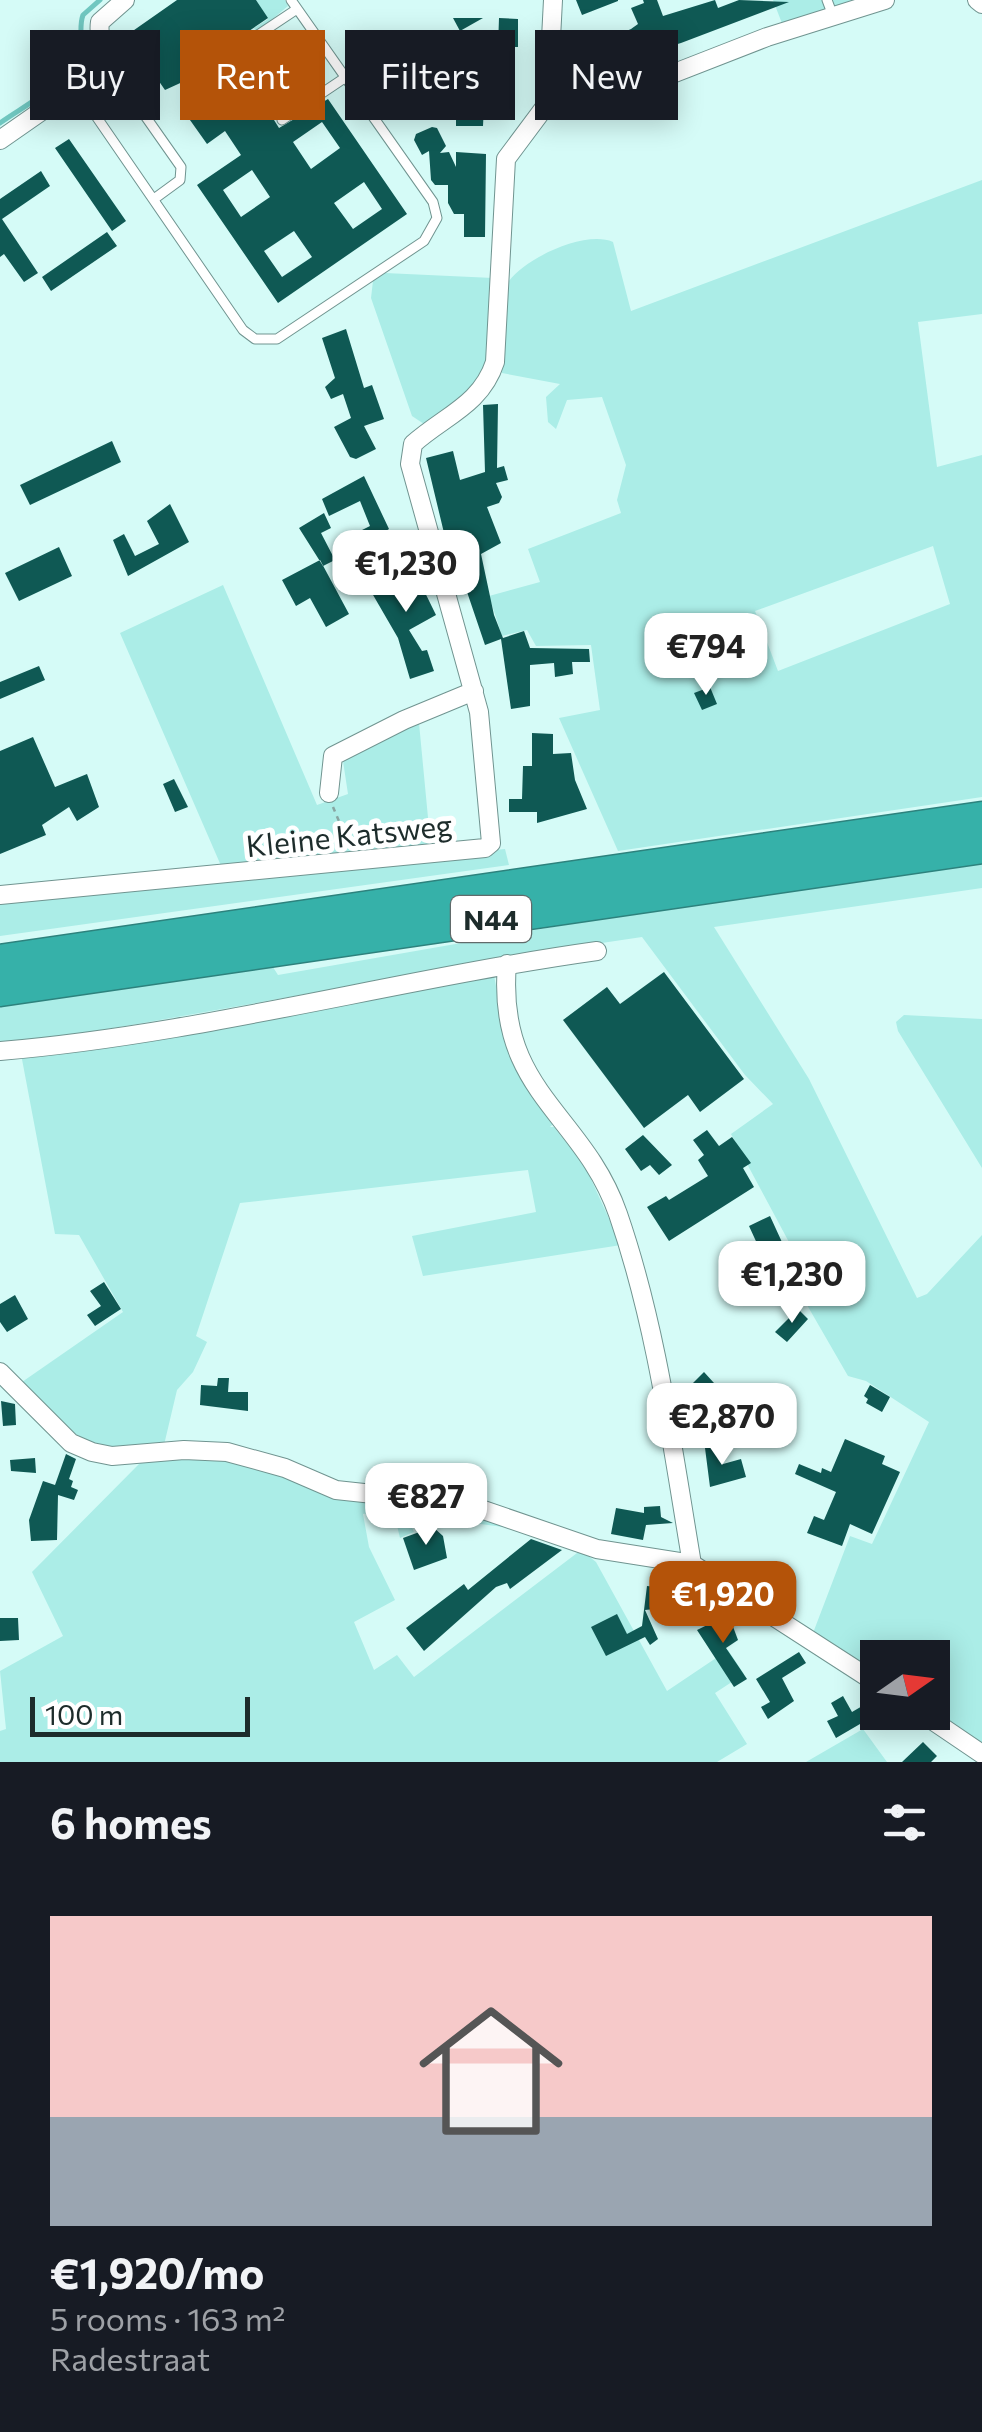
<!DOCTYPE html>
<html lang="en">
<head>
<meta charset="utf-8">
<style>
  :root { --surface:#171b24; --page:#20242c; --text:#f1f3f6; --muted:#9ea1a6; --line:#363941; --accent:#b45309 }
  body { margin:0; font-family:Commissioner,sans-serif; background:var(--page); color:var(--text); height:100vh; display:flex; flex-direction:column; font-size:38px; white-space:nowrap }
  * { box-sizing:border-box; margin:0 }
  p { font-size:32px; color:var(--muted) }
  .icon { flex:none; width:55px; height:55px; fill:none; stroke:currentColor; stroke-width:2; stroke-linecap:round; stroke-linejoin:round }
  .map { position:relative; height:1762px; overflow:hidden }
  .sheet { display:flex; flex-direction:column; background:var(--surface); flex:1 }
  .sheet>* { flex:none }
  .guide { position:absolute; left:30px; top:30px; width:922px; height:90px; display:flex; gap:20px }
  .needle { width:65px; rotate:76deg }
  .tools { position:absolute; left:860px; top:1640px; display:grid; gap:20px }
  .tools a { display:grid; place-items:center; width:90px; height:90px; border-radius:0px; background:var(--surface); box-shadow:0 5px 25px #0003; font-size:50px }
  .scale { position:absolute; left:30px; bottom:25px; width:220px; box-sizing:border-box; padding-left:10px; border:5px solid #1d2c2b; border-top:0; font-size:28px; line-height:35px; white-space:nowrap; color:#1d2c2b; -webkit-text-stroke:8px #fff; paint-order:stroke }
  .price { position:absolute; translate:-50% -85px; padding:0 22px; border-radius:20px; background:#fff; color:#222; font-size:32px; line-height:65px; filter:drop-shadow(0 2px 5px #0008) }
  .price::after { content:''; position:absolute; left:50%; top:60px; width:30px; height:22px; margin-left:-15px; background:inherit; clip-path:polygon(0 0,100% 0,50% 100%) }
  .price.on { background:var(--accent); color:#fff }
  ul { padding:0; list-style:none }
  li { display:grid; align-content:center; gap:20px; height:530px; padding:0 50px }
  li+li { border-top:2px solid var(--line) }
  li span { display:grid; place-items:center; height:310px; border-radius:0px; color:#555 }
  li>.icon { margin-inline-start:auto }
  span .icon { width:180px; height:180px; fill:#fffc; stroke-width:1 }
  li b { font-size:42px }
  h2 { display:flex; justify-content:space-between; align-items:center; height:120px; padding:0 50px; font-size:42px }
  .chip { padding:0 35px; border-radius:0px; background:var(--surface); box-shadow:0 5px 25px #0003; font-size:35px; line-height:90px }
  .chip.on { background:var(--accent); color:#fff }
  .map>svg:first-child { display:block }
  .green { fill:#abede7; fill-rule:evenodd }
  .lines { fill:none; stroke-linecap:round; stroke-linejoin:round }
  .stream { stroke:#70c7c0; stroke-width:5 }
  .building { fill:#0f5954; fill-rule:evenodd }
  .lane-casing { stroke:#709490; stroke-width:11 }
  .street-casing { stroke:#709490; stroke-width:20 }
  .highway-casing { stroke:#2d827d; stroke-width:35 }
  .path { stroke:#88a5a2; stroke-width:2.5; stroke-dasharray:5 5; stroke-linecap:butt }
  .lane { stroke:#fff; stroke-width:9 }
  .street { stroke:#fff; stroke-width:18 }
  .highway { stroke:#36b1a9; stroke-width:32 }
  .labels { text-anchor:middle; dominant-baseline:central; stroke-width:10; stroke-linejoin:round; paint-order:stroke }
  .shield { fill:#fff; stroke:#616b6b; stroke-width:2.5 }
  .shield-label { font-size:28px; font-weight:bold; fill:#1d2c2b }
  .street-label { font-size:30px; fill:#1d2c2b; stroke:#fff }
</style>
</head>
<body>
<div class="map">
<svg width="982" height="1762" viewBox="0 0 982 1762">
  <rect width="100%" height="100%" fill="#d5fbf7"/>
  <!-- green -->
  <path class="green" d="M256,0H285L288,6L257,32L254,28L268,19Z
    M773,0H857L783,26Z
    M982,180V314L918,322L937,467L982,455V797L618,851L559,718L600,710L591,645L536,646L527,630L502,636L489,596L540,582L528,549L621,513L617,500L626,465L602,397L567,400L556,429L548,422L546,397L560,384L502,373L509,281C526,258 585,230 613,242L631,311ZM933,546L950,604L778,671L755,611Z
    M385,273L493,278C489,360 500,378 424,424L412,416L371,298L373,281Z
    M223,585L317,805L348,794L343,761L419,723L431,849L222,868L120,633Z
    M505,849L509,865L0,936V902Z
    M982,863V888L714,927L809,1079L917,1298L927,1294L982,1235V1743L933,1711L932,1658H878L877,1675L813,1633L850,1536L872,1544L929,1422L866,1381L848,1376L792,1279L805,1272L731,1134L773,1104L745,1075L642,937C427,968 215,1014 0,1046V1007L271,964L278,975L576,923Z
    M493,970L506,1040L555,1122L550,1127H554L585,1166L621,1245L423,1276L412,1236L536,1212L528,1170L240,1203L196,1336L207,1342L193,1372L177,1390L164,1445C81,1455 77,1438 22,1382L123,1312L79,1235L55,1234L21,1054Z
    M904,1015L982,1019V1168L898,1031L896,1022Z
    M210,1453L378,1501L379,1511L363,1514L369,1547L395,1600L354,1622L374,1670L397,1655L414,1677L581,1550L596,1562L667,1691L728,1650L744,1674L715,1693L747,1744L717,1762H0V1731L6,1729L0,1671L63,1636L32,1572L140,1463Z
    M385,1501L446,1504L505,1519L503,1527L406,1514L414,1532L400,1538L394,1513L385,1512Z
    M863,1729L887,1762H806Z"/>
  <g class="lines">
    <!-- stream -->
    <path class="stream" d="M0,123C25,105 67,85 79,54C84,43 78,28 83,15L100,0"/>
  </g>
  <!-- building -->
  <path class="building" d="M177,0H256L268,18L214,55L213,66L223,68L242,56L280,111L274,120L279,128L328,99L407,214L278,303L197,185L241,155L225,131L207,144L185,113L204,100L189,79L165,90L127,35ZM322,122L340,148L311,169L293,142ZM252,170L270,197L241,217L223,190ZM364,182L382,209L353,229L334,203ZM294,231L312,257L282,277L264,251Z
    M576,0H618V1L582,15Z
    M643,0H657L663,16L715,0L718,8L739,0L789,2L681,43L607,65L609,70L593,76L582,51L631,29L638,24L631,8L644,3Z
    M453,18H483L460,31Z
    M499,18L518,19V47H498Z
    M480,46L492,47L506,72V96L479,95Z
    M464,104H484L483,126H456V112H464Z
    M432,127L437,128L446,146L440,153L449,152L456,167V152L486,154L485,237H464V214H454L448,203V185H435L431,180L429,151L422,155L414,140L416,134Z
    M69,139L126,221L112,231L55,148Z
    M41,171L50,186L2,219L38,273L24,282L4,254L0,257V199Z
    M107,232L117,246L51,291L42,277Z
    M346,329L364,388L372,385L384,419L364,426L376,449L356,459L350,457L334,427L351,418L343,394L331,399L325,387L335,378L322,338Z
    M498,404L497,468L504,466L508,480L496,483L502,497L499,503L487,507L501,543L481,554L494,615L503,638L524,631L530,648L589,649L590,662H572L573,674L555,677L554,663L530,665V706L511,709L501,639L485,645L465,586L457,587L426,458L453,451L460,480L485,472L483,405Z
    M112,441L121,462L30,505L20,485Z
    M364,476L389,529L366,544L360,531L370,526L360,501L329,516L322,499Z
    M170,504L189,542L128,576L113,540L124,534L135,556L159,544L147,521Z
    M324,513L331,528L321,533L335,560L323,566L299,528Z
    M59,547L72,576L19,601L5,573Z
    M320,560L349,614L326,627L310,598L296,606L282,580Z
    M410,562L436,615L409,630L422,651L427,650L434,671L410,679L398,638L369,588Z
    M39,666L45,680L0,699V682Z
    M710,687L717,704L702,710L694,693Z
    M532,733L553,734V754L571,753L575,780L587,809L537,823V812H509V799H522L523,766H532Z
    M33,737L55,787L87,774L99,807L77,821L69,807L42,825L46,835L0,854V751Z
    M174,779L188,807L175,812L163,784Z
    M664,972L744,1079L700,1112L688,1095L644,1128L563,1020L607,987L620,1004Z
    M707,1130L719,1146L732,1137L751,1163L743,1168L754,1187L669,1241L647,1207L666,1196L669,1200L708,1176L698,1160L704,1155L693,1140Z
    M643,1135L672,1165L659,1175L650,1165L641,1171L625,1149Z
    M770,1216L792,1264L771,1274L749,1226Z
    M104,1282L121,1309L95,1326L87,1315L101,1306L90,1291Z
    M15,1295L28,1319L7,1332L0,1322V1304Z
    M798,1309L808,1319L787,1342L775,1332Z
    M704,1372L714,1383L698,1400L687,1389Z
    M218,1378H229L228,1392H248V1411L200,1405L201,1385L217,1386Z
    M870,1385L890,1397L882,1412L866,1403L868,1399L864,1396Z
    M1,1401L15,1404L16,1425L3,1426Z
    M710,1408H754V1411L699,1427L695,1412Z
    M845,1439L885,1456L882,1464L900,1472L872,1534L850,1524L842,1546L807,1533L814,1516L824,1520L836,1492L795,1474L799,1464L821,1473L822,1468L831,1472Z
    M718,1444L723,1464L741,1459L746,1477L710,1487L705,1448Z
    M66,1454L76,1459L69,1479L73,1481L71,1487L78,1490L74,1500L58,1495L57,1540L31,1541L29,1520L43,1481L55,1485Z
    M35,1458L36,1473L11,1471L10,1460Z
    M660,1506L661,1517L673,1523L646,1525L643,1540L611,1534L616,1508L644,1513V1507Z
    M433,1527L443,1536L447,1558L414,1570L403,1538Z
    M531,1539L562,1550L510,1589L507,1583L496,1587L424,1651L406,1628L464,1584L468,1590Z
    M647,1586L675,1589L674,1607L645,1610L658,1639L650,1645L645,1637L606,1656L591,1627L617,1614L627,1634L642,1626Z
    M738,1610L732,1624L738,1640L726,1648L747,1679L734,1687L697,1630Z
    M0,1618H18L19,1640L0,1641Z
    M799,1652L806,1663L782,1678L794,1701L768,1719L761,1707L770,1702L756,1679Z
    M843,1696L852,1712L864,1705L872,1717L836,1738L827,1721L838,1716L831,1703Z
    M923,1742L937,1756L931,1762H902Z"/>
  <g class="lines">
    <!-- lane casing -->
    <g class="lane-casing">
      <path id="lane" d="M827,0L833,16
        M219,61L297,9
        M103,65L115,73L181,167L180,180L154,199
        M76,87L243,330L255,339H277L424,241L437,218L433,202L291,0
        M282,120L346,77"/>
    </g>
    <!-- street casing -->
    <g class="street-casing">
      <path id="street" d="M977,0L982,4
        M553,96L565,104L581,106L613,97L767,37L885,0
        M553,96L549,77L553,0
        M0,140L99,71C107,55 97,39 100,22L125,0
        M329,793L333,756L404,720L474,691
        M0,895L485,848L491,843L479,712L410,464L413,444C444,416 481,405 495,362L506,159L553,96
        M507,964C496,1092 583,1113 618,1214C657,1327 672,1446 692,1564
        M0,1051C201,1034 397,979 597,951
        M0,1372L71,1443L92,1452L112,1456L184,1450L227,1452L285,1468L336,1490L466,1504L597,1549L692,1564L878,1684
        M920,1712L982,1754"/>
    </g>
    <!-- highway casing -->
    <g class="highway-casing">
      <path id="highway" d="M0,961L982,818
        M0,990L982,847"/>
    </g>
    <!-- path -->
    <path class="path" d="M333,807L349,845"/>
    <!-- lane -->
    <use href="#lane" class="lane"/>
    <!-- street -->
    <use href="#street" class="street"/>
    <!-- highway -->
    <use href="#highway" class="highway"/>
  </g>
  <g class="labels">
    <!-- shield labels -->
    <rect class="shield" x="451" y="896" width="80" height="46" rx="8"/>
    <g class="shield-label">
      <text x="491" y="919">N44</text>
    </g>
    <!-- street labels -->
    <g class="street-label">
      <text transform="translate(349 834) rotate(-6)">Kleine Katsweg</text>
    </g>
  </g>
</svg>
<div class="tools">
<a><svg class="needle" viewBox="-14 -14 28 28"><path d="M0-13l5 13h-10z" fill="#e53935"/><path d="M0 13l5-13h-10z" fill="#9ea1a6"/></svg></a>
</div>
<div class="scale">100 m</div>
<b class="price" style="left:406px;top:615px">€1,230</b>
<b class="price" style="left:706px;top:698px">€794</b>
<b class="price" style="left:792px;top:1326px">€1,230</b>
<b class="price" style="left:722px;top:1468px">€2,870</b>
<b class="price" style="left:426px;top:1548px">€827</b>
<b class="price on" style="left:723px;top:1646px">€1,920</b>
<div class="guide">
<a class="chip">Buy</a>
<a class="chip on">Rent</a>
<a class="chip">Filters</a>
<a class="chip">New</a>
</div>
</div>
<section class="sheet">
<h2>6 homes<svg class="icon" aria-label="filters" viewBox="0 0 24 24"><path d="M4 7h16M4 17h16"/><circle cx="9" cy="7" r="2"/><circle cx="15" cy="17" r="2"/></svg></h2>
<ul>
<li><span style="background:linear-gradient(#f6c9c9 65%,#9aa5b1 0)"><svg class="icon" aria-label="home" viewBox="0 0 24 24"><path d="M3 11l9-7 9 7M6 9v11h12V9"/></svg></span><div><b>€1,920/mo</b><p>5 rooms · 163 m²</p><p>Radestraat</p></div></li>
</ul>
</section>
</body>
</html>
